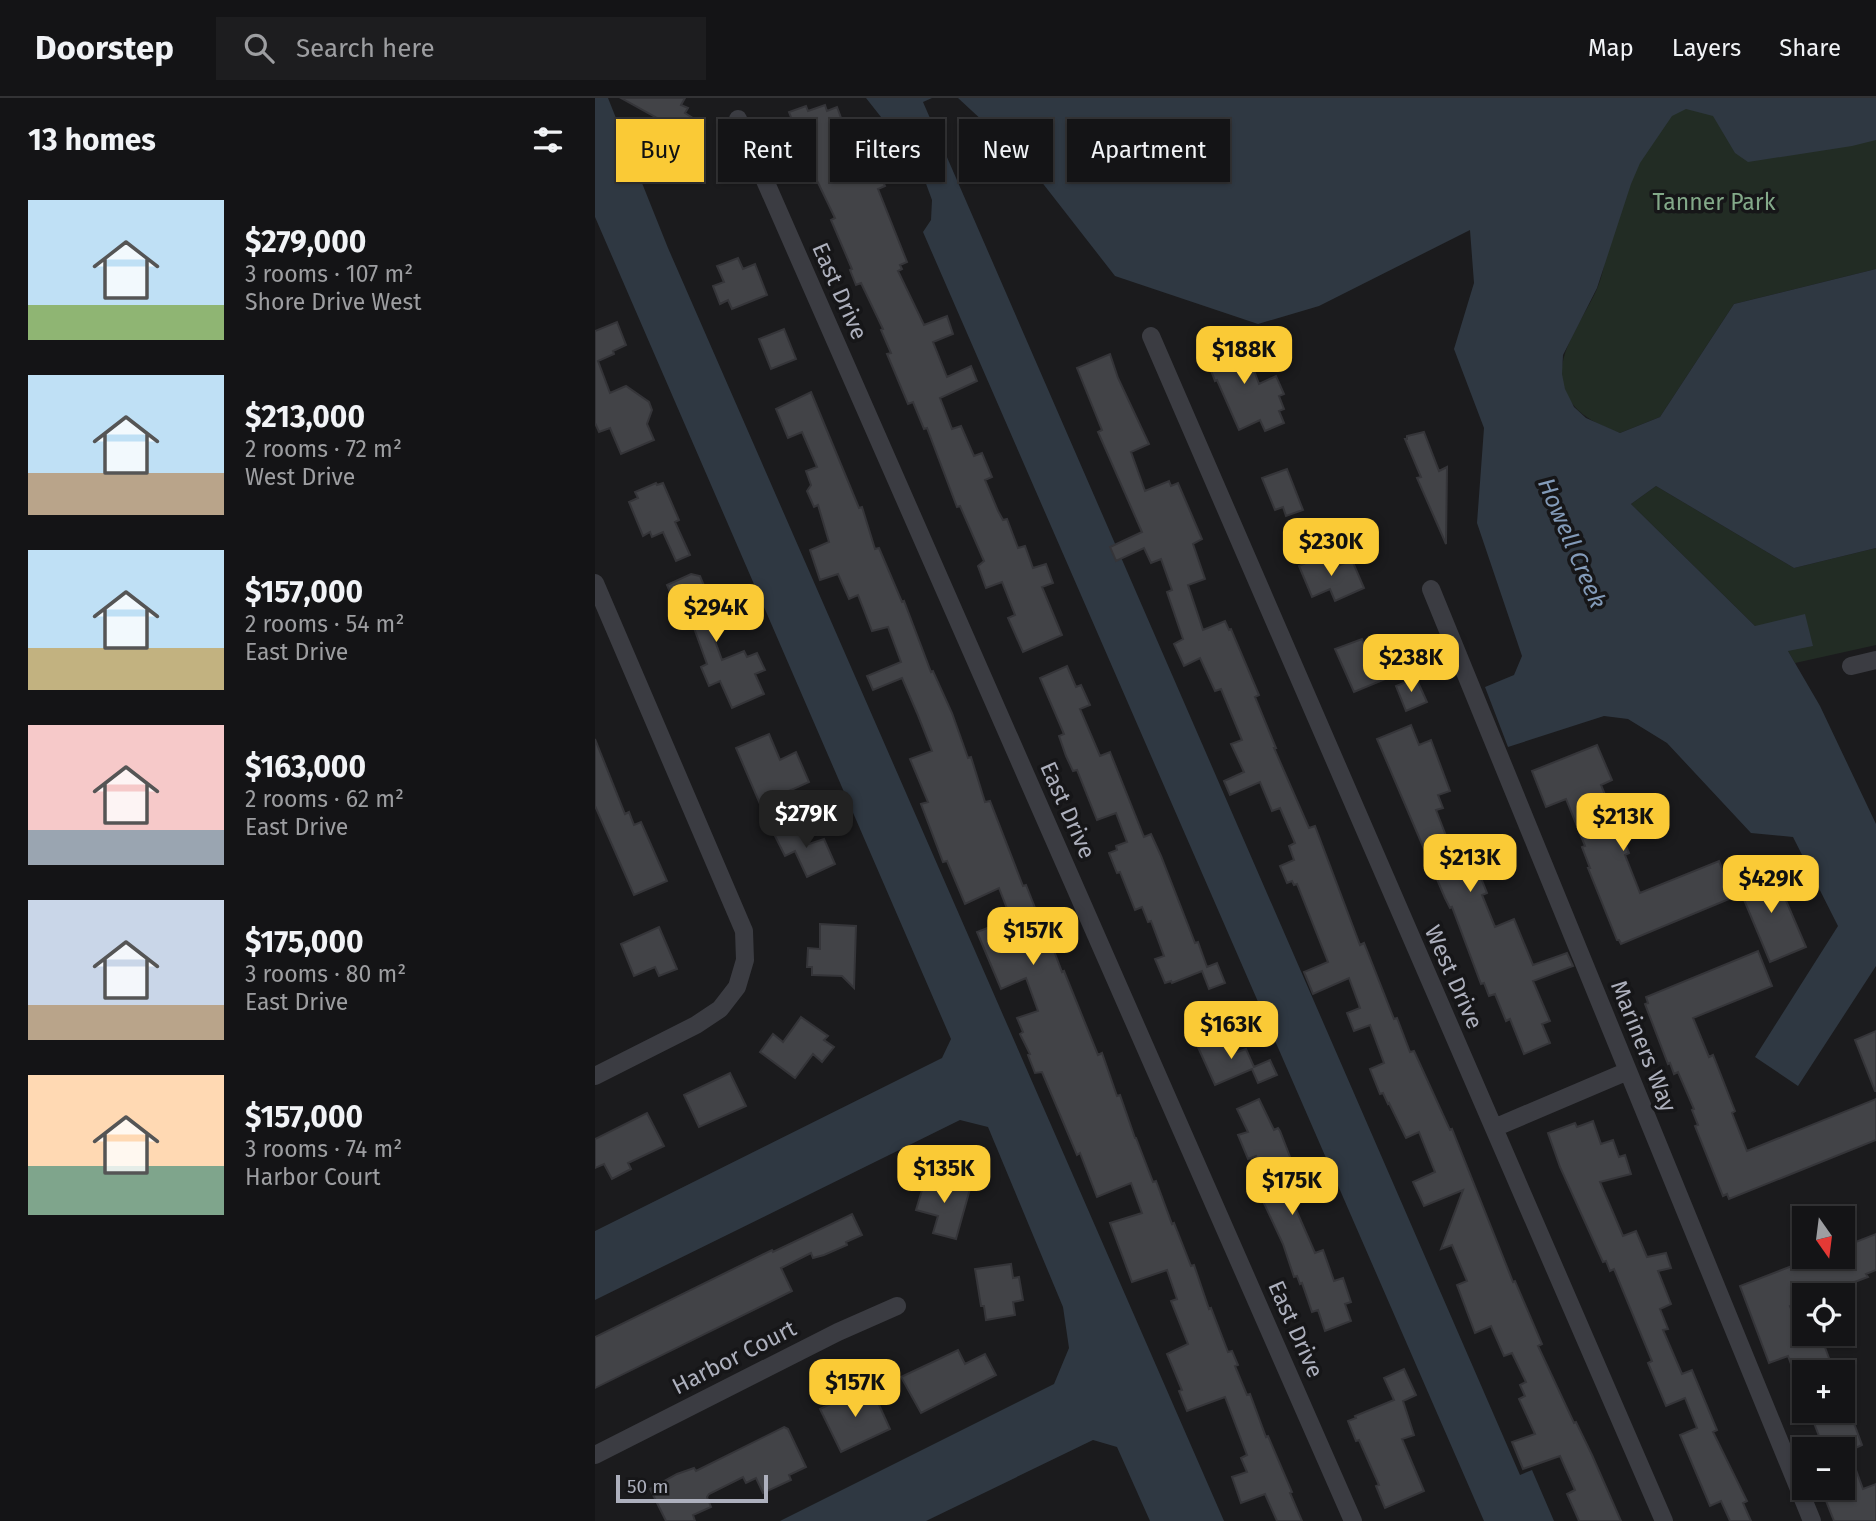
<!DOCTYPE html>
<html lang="en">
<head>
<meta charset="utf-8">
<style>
  :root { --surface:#141416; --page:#1d1d1f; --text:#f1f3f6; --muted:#9d9ea1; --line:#333335; --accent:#faca36 }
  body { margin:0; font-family:"Fira Sans",sans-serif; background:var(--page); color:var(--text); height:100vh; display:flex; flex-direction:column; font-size:26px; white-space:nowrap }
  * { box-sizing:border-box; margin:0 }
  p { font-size:23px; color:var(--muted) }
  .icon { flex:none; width:38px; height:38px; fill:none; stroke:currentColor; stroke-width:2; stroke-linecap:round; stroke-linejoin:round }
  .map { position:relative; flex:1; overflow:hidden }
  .sheet { display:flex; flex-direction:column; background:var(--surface); width:595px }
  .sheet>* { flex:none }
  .banner { position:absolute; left:21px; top:21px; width:665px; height:63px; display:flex; gap:14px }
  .needle { width:46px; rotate:166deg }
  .controls { position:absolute; left:1197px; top:1108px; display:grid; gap:14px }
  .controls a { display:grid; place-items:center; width:63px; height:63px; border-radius:0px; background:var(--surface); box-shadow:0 2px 5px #0004,0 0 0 2px var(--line); font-size:35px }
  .scale { position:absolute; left:21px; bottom:18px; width:152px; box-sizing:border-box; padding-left:7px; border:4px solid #adb0bd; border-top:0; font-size:19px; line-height:24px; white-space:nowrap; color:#adb0bd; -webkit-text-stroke:5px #161618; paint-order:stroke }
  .price { position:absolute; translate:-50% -60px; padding:0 16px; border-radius:14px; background:var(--accent); color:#111; font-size:23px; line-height:46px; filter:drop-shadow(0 2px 4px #0008) }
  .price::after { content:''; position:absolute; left:50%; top:42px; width:21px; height:16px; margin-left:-10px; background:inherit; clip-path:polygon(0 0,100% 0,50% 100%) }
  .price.current { background:#222; color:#fff }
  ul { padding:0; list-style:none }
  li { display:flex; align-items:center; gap:21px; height:175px; padding:0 28px }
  li span { display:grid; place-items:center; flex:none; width:196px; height:140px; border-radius:0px; color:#555 }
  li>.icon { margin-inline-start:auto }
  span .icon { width:84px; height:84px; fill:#fffc; stroke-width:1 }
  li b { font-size:30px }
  h2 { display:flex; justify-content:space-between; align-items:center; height:84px; padding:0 28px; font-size:30px }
  .pill { padding:0 24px; border-radius:0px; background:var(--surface); box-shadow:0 2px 5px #0004,0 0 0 2px var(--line); font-size:24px; line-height:63px }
  .pill.current { background:var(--accent); color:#111 }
  header { display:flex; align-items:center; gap:42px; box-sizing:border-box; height:98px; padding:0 35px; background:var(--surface); border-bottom:2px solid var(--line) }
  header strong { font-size:33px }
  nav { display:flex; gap:38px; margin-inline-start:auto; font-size:24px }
  .search { width:490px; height:63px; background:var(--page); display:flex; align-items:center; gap:18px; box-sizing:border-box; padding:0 24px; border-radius:0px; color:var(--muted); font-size:26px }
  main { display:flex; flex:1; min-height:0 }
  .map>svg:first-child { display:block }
  .green { fill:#222c24 }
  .water { fill:#2f3842 }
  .building { fill:#424347; stroke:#353539; stroke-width:2 }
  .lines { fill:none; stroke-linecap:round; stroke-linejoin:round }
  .minor { stroke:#3b3c42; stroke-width:18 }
  .labels { text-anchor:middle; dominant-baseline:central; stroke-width:7; stroke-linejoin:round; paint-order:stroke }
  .park-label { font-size:23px; fill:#83a989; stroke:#161618 }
  .street-label { font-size:23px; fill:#adb0bd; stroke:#161618 }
  .water-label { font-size:24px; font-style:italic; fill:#839bb9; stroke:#161618 }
</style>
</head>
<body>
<header>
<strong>Doorstep</strong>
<div class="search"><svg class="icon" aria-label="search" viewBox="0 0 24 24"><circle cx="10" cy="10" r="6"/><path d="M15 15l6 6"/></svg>Search here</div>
<nav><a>Map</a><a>Layers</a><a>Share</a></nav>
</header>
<main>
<section class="sheet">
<h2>13 homes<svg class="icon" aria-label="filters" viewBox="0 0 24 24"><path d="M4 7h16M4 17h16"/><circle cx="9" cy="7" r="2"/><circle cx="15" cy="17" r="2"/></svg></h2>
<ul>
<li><span style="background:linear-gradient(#bfe0f5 75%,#8fb573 0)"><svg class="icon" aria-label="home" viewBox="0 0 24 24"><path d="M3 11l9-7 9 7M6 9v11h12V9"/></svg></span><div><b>$279,000</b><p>3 rooms · 107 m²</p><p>Shore Drive West</p></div></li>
<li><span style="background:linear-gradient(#bfe0f5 70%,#b9a48a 0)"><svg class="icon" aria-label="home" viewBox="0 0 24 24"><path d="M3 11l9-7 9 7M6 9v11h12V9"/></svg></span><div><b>$213,000</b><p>2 rooms · 72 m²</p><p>West Drive</p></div></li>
<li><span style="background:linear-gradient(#bfe0f5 70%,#c2b280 0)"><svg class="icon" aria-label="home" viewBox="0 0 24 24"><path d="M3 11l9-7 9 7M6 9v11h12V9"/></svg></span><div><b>$157,000</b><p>2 rooms · 54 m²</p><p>East Drive</p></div></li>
<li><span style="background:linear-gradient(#f6c9c9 75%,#9aa5b1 0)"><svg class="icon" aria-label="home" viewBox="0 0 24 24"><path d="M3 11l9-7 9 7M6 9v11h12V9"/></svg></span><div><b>$163,000</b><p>2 rooms · 62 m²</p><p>East Drive</p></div></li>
<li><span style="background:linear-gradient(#c9d6e8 75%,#b9a48a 0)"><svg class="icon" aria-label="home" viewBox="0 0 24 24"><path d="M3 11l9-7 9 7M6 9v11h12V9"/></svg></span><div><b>$175,000</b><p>3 rooms · 80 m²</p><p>East Drive</p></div></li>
<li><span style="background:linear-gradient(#ffd9b3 65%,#7fa58c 0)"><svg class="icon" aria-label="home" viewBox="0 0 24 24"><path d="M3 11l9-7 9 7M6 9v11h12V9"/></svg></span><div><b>$157,000</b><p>3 rooms · 74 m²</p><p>Harbor Court</p></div></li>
</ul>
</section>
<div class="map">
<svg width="1281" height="1423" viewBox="0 0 1281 1423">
  <rect width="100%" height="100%" fill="#1b1b1d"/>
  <!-- green -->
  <path class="green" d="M1021,0H1281V171L1139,206L1065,319L1025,335C996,324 971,312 967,279C964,251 991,216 1002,191C1013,164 1013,136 1014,107C1017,71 1019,36 1021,0Z
    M1061,388L1199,470L1281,450V547L1200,565L1193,553L1160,528L1036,406Z"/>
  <!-- water -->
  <path class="water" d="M0,0H13L73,150L629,1423H555L522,1349L498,1342L331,1423H185L459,1286L474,1250L468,1209L393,1029L365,1022L0,1202V1133L347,960L356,941L0,119Z
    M271,0H337L328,4L925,1377L937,1372L959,1423H889L328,134L336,122L337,102L330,83L321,68L310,62L286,19Z
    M363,0H1281V42L1257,48L1153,64L1140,55L1118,18L1091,11L1077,18L1045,65L1036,86L1002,190L968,257L967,276L970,291L979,309L991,320L1025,335L1065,319L1139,206L1281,171V450L1199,470L1061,388L1036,406L1160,528L1210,516L1218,548L1193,553L1225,608L1281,726V868L1203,988L1160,959L1243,828L1198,739L1156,735L1072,645L1033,621L1009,618L913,649L890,589L919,577L927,558L882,425L889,330L859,251L879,185L875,132L724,208L663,226L520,178L428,60Z"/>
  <!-- building -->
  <path class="building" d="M26,0H90L86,7L93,10L90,15L98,20L96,24L98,25L87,43L65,31L69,24Z
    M230,7L232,13L242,9L255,44L271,78L283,72L290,88L283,91L312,164L305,167L307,171L303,173L329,227L352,218L358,236L338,244L352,279L376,268L382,283L345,300L357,331L366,328L379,358L387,355L397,379L390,382L403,413L408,422L412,421L423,450L430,448L438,470L451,466L458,485L447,489L467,537L428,554L413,520L420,517L407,484L391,490L383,468L389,463L365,408L362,409L332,330L329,331L318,304L313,306L292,256L296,255L286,232L288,231L266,185L261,187L255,172L257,171L236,122L240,120L215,68L220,66L209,38L204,40L194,14L211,8L213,13Z
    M143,160L148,171L160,166L172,197L137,211L133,202L125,206L118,188L129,184L122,168Z
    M22,224L31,247L18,253L19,256L3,263L15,295L31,288L54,304L57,312L52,326L59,342L26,356L15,330L4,334L0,325V233Z
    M189,231L201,261L176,271L164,241Z
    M625,235L633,257L651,251L664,286L681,278L689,296L684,298L689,311L684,313L689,325L670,333L665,322L644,332L622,282L620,283L605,243Z
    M515,256L523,280L554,346L536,354L550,393L574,383L576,388L583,385L607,441L598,446L610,481L593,487L608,532L630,523L634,532L636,531L664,597L660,599L681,650H679L714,730L720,728L765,847L769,845L799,921L802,920L815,954L819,953L855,1032L857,1031L918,1184L920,1183L947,1246L943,1248L979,1325L981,1324L997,1357L1026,1423H984L972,1396L980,1392L965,1358L928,1371L917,1344L940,1336L924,1301L930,1298L925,1287L931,1284L917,1255L909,1258L896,1228L880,1235L862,1187L872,1183L857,1147L846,1151L868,1092L829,1108L818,1084L840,1074L824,1034L811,1040L794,1005L793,1006L788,995L785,996L775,971L789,965L775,927L759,933L752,915L765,910L754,880L718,896L709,874L733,864L702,786L699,787L697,783L692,785L685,768L699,762L694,748L700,745L685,710L677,713L665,684L635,697L629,683L649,674L636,646L647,642L626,591L620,593L605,560L589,568L579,546L588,541L572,494L577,492L566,461L556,465L549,450L521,463L515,449L547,434L503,334L507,332L482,270Z
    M216,294L264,410L267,409L280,451L284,450L307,504L309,503L336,574L338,573L357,615L373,660L376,659L390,704L395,703L428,788L431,787L448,830L450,829L467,874L469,873L503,957L507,955L522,998L525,997L540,1040H541L558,1084L561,1083L577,1126L579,1125L596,1168L599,1167L614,1211L616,1210L633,1254L637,1253L643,1267L640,1268L652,1297L655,1296L671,1339L673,1338L697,1394L695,1395L707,1423H682L670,1396L646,1405L637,1379L652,1374L646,1360L652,1357L630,1299L592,1313L584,1293L587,1292L572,1256L593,1246L576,1203L582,1201L572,1172L537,1184L515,1125L547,1115L536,1085L502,1099L485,1055L482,1057L447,974L440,975L433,957L435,956L425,936L428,934L422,920L443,913L431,880L406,891L382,834L416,821L404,790L370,806L352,763L348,764L326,706L333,704L315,661L337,653L322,615L307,580L278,592L272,578L306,564L293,529L277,533L263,497L254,501L243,476L225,482L215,452L234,444L223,407L219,409L212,393L216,387L211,373L222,369L207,334L193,340L181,311Z
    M829,334L844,373L852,369L851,446L822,380L826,379L810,341H812V338Z
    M692,371L708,412L691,418L688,409L680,412L667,380Z
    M61,385L62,387L68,385L84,422L80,424L95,457L81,463L68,434L57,439L55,434L48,438L34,404L43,400L40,394Z
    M730,456L736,471L757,462L769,490L740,503L735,491L717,499L704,468Z
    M96,476L105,478L113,497L110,498L118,517L115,519L116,523L113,524L127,562L149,553L152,559L162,555L170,572L160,576L169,596L137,610L125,583L114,588L106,569L112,566L99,530L96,526L90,529L72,487Z
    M767,541L771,551L787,545L800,577L759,594L740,551Z
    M472,568L481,589L486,587L495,607L485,611L505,658L515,654L549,739L556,736L566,758L600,845L603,844L612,869L622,865L630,885L614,891L607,873L577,885L576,883L570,885L560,861L569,858L556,823L553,824L547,809L540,812L525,774L522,775L514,755L522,752L521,748L532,744L521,715L502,722L482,672L478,673L471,658L464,638L469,636L445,580Z
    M821,580L832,604L811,613L801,588Z
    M816,627L824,647L836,642L855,693L843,697L848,710L841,712L853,743L858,741L871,775L882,770L892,795L887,797L900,829L919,821L938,867L972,855L978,868L938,883L955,923L947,926L955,945L929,956L915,921L911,923L900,896L894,898L889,885L886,886L857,809L855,810L850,800L782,641Z
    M174,636L185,662L201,654L214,684L165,706L141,650Z
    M0,641L30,716L34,714L39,727L46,724L72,783L39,797L0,708Z
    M1002,647L1017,682L1006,687L1034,755L1030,757L1045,795L1124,763L1139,799L1026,846L1024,842H1022L993,770H995L987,749L990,748L971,701L951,709L937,673Z
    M207,725L214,746L229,741L240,766L212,779L200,753L190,758L180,738Z
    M1177,770L1211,849L1175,864L1142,785Z
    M225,826L261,828L259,890L247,878L217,877V869H212L213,850L225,851Z
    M64,829L82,871L64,878L60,869L39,878L26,846Z
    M1163,853L1177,888L1098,920L1114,959L1118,957L1140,1013L1137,1015L1152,1053L1281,1001V1042L1134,1101L1132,1096L1128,1098L1100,1028L1103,1027L1097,1012L1099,1011L1083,974L1079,976L1075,965L1073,966L1050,906L1053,905L1051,899Z
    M206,919L233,938L229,942L239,949L227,964L218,956L200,980L165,954L178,936L188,944Z
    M1281,933V993H1280L1260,942Z
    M632,934L633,937L635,936L642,954L651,951L659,969L675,962L682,977L663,985L657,971L620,987L602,947Z
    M135,975L151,1008L104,1029L89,997Z
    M664,1001L679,1032L683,1030L685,1033L697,1064L693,1065L706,1096L696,1100L720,1155L728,1152L739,1183L748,1180L756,1204L750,1206L756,1223L730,1233L723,1212L717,1214L707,1185L705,1186L702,1178L699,1179L688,1146L666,1099L664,1091L673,1088L661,1058L653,1061L643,1037L653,1034L642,1011Z
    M52,1015L69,1048L33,1065L36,1071L17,1081L9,1066L0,1070V1041Z
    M998,1023L1006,1046L1018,1042L1024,1059L1030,1057L1036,1076L1005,1084L1028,1138L1041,1133L1052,1159L1071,1155L1076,1170L1063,1173L1076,1206L1065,1211L1073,1231L1068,1232L1087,1276L1097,1272L1122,1332L1118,1334L1152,1403L1148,1405L1156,1423H1135L1126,1403L1115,1408L1085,1337L1102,1330L1090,1300L1071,1308L1053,1265L1057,1263L1019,1171L1015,1173L1011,1163L1008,1164L965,1069L953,1035L972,1028L980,1025L982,1029Z
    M331,1079L375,1091L361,1141L338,1135L343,1118L321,1112Z
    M257,1116L267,1137L251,1144L252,1147L229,1157L218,1160L216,1155L186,1170L197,1193L0,1290V1239L177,1152L178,1154Z
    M1281,1136V1172L1271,1176L1273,1179L1225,1197H1209V1203L1195,1208L1210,1248L1227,1241L1239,1274H1199L1193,1258L1174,1265L1145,1188L1223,1158H1248V1149Z
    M416,1166L418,1180L424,1179L428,1202L418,1204L420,1217L391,1222L389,1208H386L380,1171Z
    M363,1252L370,1266L390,1256L401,1277L326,1315L306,1279Z
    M809,1271L821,1297L808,1303L819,1337L807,1341L829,1393L790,1410L781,1388L784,1387L764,1342L761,1343L753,1323L761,1320L760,1318L799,1302L789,1280Z
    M275,1287L295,1331L246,1354L225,1311Z
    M1214,1312H1254L1267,1347L1254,1353L1268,1391L1281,1386V1423H1239L1226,1390H1248V1351H1229Z
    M189,1329L193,1331L211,1369L194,1377L196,1382L168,1395L161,1380L151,1385L148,1379L114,1396L112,1399L116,1409L98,1417L100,1423H71L55,1391L82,1376L99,1370L101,1373Z"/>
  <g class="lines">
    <!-- minor -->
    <path class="minor" d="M143,21L758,1423
      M556,238L1069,1423
      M0,485L149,833L150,862L142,889L125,911L101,927L0,978
      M836,491L1217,1423
      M1256,568L1281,562
      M899,1030L1033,973
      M0,1357L243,1234L302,1208"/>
  </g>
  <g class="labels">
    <!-- park labels -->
    <g class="park-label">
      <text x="1119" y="104">Tanner Park</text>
    </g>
    <!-- street labels -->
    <g class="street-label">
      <text transform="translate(245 193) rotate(66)">East Drive</text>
      <text transform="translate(473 712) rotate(66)">East Drive</text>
      <text transform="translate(859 879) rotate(66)">West Drive</text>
      <text transform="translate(1049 948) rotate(68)">Mariners Way</text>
      <text transform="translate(701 1231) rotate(66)">East Drive</text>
      <text transform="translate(139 1259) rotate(-27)">Harbor Court</text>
    </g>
    <!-- water labels -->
    <g class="water-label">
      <text transform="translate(977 445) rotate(67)">Howell Creek</text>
    </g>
  </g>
</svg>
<div class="controls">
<a><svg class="needle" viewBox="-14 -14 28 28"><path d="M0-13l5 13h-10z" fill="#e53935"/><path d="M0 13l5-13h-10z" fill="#9d9ea1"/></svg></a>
<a><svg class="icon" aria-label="locate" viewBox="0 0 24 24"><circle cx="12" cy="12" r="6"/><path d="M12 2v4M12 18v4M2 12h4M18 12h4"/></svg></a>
<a>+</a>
<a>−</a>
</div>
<div class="scale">50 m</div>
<b class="price" style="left:649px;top:288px">$188K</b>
<b class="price" style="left:736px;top:480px">$230K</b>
<b class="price" style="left:121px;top:546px">$294K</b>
<b class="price" style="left:816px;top:596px">$238K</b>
<b class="price current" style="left:211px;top:752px">$279K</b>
<b class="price" style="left:1028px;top:755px">$213K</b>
<b class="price" style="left:875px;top:796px">$213K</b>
<b class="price" style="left:1176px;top:817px">$429K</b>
<b class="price" style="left:438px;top:869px">$157K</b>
<b class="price" style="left:636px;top:963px">$163K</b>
<b class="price" style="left:349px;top:1107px">$135K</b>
<b class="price" style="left:697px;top:1119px">$175K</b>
<b class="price" style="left:260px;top:1321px">$157K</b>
<div class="banner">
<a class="pill current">Buy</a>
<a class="pill">Rent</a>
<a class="pill">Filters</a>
<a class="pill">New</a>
<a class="pill">Apartment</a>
</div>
</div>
</main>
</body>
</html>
